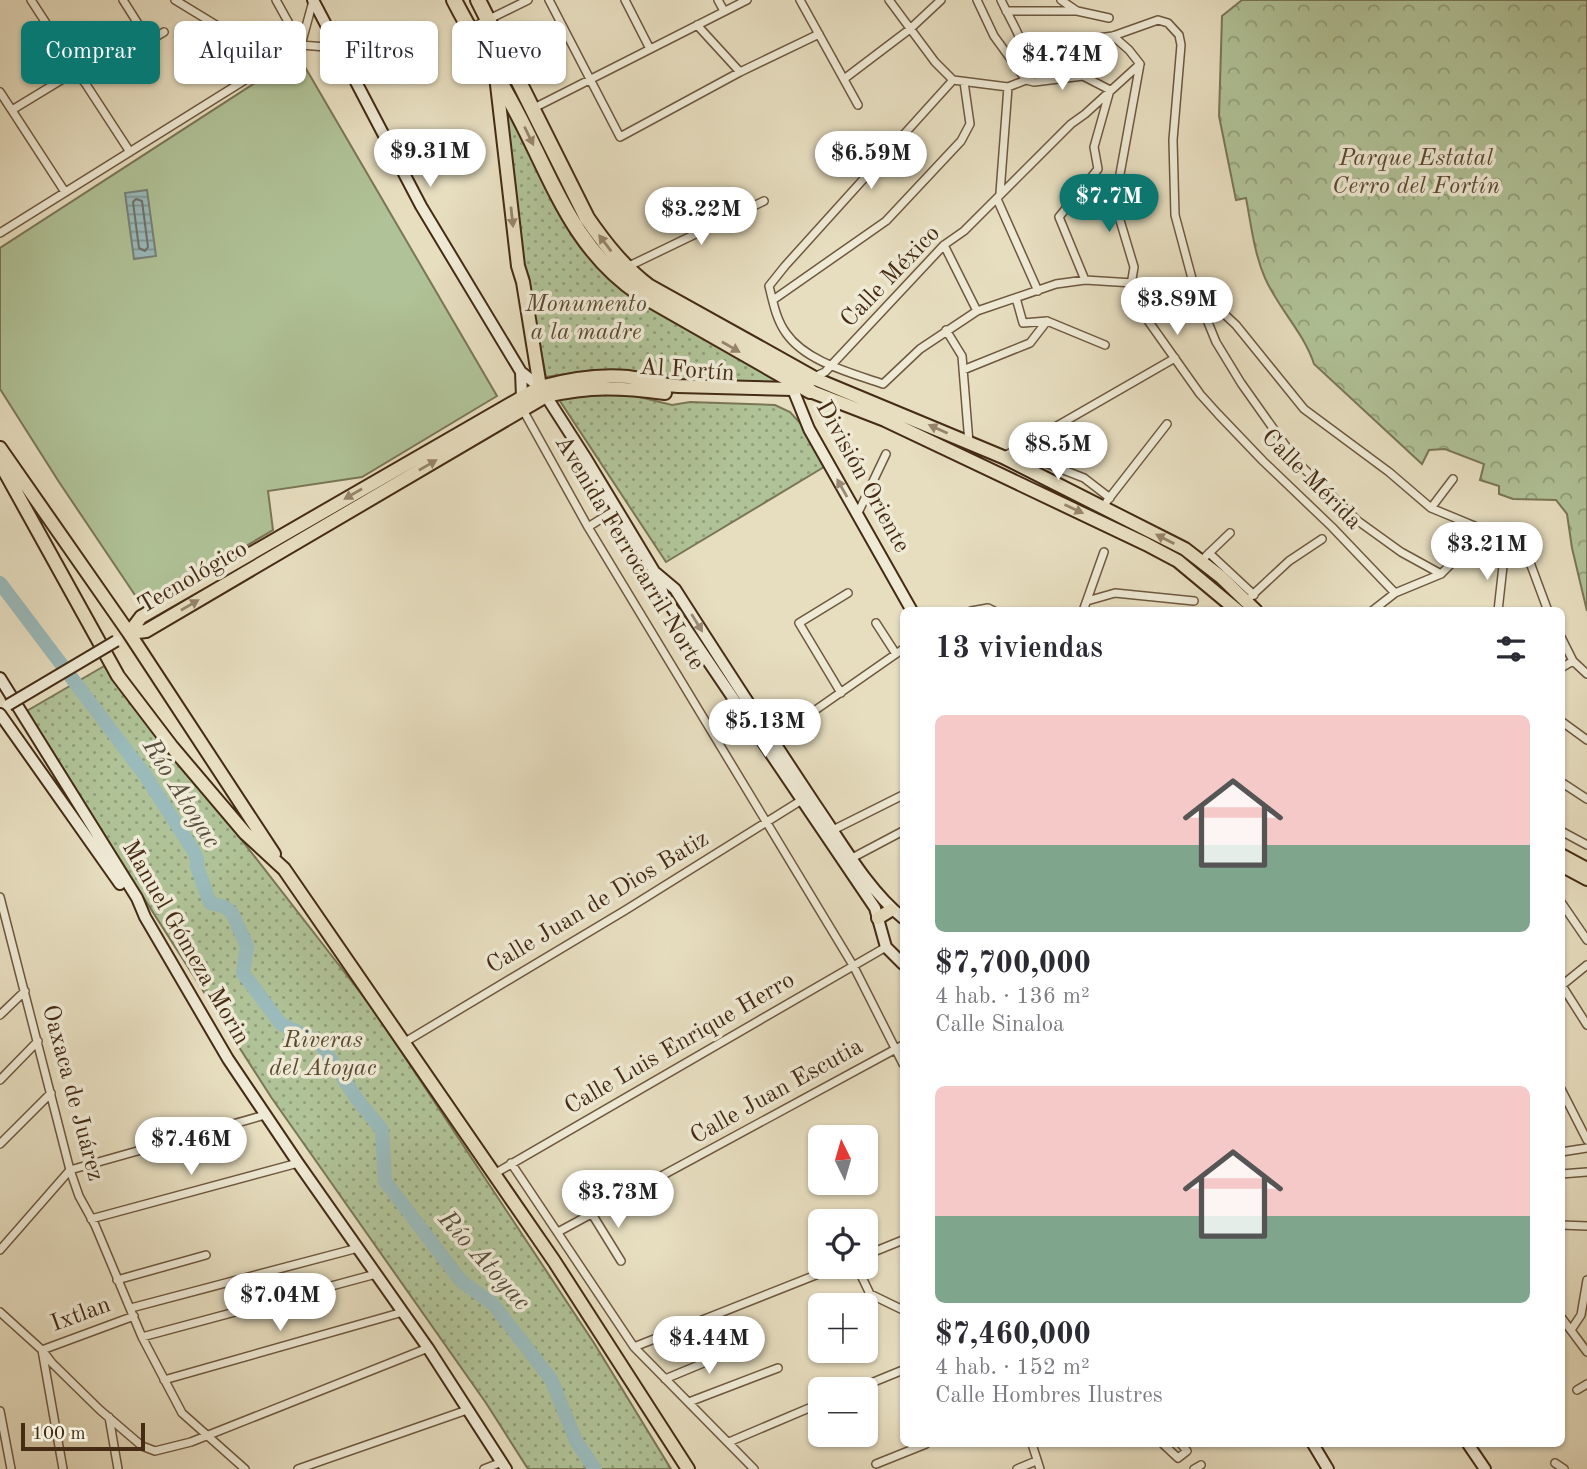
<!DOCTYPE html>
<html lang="es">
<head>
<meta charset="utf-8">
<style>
  :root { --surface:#fff; --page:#f7f7f7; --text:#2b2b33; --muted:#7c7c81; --accent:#0f766e }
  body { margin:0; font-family:"Old Standard TT",serif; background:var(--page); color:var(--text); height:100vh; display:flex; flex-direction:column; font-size:26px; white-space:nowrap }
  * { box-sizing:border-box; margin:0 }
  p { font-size:23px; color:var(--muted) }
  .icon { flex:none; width:38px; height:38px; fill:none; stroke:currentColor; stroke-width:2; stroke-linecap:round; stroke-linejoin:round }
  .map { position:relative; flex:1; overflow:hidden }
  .panel { position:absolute; left:900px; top:607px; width:665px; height:840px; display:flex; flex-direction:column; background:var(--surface); border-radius:10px; box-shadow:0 2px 5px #0004 }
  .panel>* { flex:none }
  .hud { position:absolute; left:21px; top:21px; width:665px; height:63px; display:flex; gap:14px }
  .needle { width:46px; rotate:355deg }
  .controls { position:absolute; left:808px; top:1125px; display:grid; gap:14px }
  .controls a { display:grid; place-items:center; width:70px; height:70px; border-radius:10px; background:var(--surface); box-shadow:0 2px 5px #0004; font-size:35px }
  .scale { position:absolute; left:21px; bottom:18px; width:124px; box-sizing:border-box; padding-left:7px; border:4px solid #452b14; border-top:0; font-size:19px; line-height:24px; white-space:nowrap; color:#452b14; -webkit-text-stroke:5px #efead6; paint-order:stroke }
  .price { position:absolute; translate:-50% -60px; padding:0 16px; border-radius:24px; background:#fff; color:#222; font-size:23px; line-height:46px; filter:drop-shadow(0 2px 4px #0008) }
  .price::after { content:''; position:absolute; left:50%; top:42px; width:21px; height:16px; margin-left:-10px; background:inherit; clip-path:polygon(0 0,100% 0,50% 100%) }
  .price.active { background:var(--accent); color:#fff }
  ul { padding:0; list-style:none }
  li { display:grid; align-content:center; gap:14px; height:371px; padding:0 35px }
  li span { display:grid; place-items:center; height:217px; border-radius:10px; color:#555 }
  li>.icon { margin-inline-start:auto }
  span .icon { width:126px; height:126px; fill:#fffc; stroke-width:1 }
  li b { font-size:30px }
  h2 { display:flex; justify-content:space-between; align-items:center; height:84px; padding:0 35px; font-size:30px }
  .chip { padding:0 24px; border-radius:10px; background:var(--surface); box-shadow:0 2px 5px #0004; font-size:24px; line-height:63px }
  .chip.active { background:var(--accent); color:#fff }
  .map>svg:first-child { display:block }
  .grass { fill:#b0c297; stroke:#7a7656; stroke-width:2 }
  .forest { fill:url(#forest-crowns); stroke:#7a7656; stroke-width:2 }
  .park { fill:url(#park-dots); stroke:#7a7656; stroke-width:2 }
  .water { fill:url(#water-rules); stroke:#788178; stroke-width:2 }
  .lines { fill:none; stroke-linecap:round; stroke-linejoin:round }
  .shore { stroke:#707268; stroke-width:2 }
  .river { stroke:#9ababb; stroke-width:14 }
  .street-casing { stroke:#6e583f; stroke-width:10 }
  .secondary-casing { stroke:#452b14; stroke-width:14 }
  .primary-casing { stroke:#452b14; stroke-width:16 }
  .highway-casing { stroke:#452b14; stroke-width:18 }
  .street { stroke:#efead6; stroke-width:7 }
  .secondary { stroke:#efead6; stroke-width:10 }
  .primary { stroke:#e7dec0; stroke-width:12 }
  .highway { stroke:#e7dec0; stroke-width:14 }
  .secondary-bridge-casing { stroke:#452b14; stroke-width:14; stroke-linecap:butt }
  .secondary-bridge { stroke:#efead6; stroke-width:10 }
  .oneway { fill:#96846a }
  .oneway2 { fill:#9a8a75 }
  .labels { text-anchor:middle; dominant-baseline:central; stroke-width:7; stroke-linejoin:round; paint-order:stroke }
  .park-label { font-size:24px; font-style:italic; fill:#5a492e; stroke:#efead6 }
  .street-label { font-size:24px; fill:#452b14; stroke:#efead6 }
  .water-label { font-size:26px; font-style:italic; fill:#5a4f3e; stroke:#efead6 }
</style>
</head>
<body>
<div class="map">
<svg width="1587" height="1469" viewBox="0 0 1587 1469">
  <defs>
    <pattern id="forest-crowns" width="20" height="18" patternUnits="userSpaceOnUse" patternTransform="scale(1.75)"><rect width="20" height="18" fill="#b0c297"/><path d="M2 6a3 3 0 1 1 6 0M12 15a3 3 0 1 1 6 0" fill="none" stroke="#919e7a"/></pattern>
    <pattern id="park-dots" width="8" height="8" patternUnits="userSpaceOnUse" patternTransform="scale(1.75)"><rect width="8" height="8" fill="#b0c297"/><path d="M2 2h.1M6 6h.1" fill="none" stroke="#919e7a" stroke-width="1.8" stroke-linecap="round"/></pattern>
    <pattern id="water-rules" width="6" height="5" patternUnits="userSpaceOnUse" patternTransform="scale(1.75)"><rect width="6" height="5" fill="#9ababb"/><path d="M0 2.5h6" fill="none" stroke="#7f9797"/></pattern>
  </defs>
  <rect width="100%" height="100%" fill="#e7dec0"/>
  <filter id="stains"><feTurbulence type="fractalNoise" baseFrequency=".00286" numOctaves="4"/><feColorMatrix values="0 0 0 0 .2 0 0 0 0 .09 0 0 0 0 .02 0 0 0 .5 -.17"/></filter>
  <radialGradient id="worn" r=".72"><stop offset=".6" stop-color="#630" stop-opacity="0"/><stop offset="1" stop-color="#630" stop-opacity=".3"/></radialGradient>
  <!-- grass -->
  <path class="grass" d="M298,55L497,396L362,477L268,491L273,530L143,607L59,482L0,389V248Z"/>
  <!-- forest -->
  <path class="forest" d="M1242,0H1587V611L1572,548L1567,514L1556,500L1513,499L1499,494V486L1480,480L1484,464L1445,449L1429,450L1422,464L1314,364C1304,333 1278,308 1265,278C1254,253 1251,224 1246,198L1236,200L1219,116L1222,16Z"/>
  <!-- park -->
  <path class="park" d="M505,102L587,243L784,383L678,384L593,370L546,377L521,248Z
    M619,392L672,405L690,402L775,405L790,412L802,425L824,467L666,562L558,398Z
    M106,665L373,1009L594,1343L671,1469H528L486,1403L271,1097L25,712Z"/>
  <!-- water -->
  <path class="water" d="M147,190L156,256L134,259L125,193Z"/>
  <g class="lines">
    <!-- shore -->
    <path class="shore" d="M136,199L142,201L148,247L145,251L139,248L133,202Z"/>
    <!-- river -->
    <path class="river" d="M0,583L145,775L193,850L197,859V867L210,903L225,907L232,913L247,946L243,973L281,1024L319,1042L357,1099L382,1130L385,1181L461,1281L493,1304L551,1379L576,1441L595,1469"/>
    <!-- street casing -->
    <g class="street-casing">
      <path id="street" d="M31,0L130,152
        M175,0L275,61
        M276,0L301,45
        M549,0L620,137L740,72L819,34
        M625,0L650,49
        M718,0L724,11
        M800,0L858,105
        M889,0L935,62L953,80
        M977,0L994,36L1026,80L1034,82L1083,76L1110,90L1094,147L1098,169L1059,217L1085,280
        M1061,0L1077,11
        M1006,11H1077L1109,18
        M697,25L740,72
        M469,29L528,0
        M149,41L164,32
        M301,45L313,1
        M1024,48L1113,36L1158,20L1168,23L1179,35L1181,45L1173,140L1175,215L1194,286L1236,325L1304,409L1389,472L1431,508L1506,539L1510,548L1504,557L1464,555L1456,559L1441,574L1395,593L1372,611
        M1140,64L1118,185L1119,217L1134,267L1130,291L1132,298L1200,394L1218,414L1263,461L1332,527L1395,593
        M844,79L910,29L941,0
        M953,80L785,266L769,286C773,302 776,319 786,333C806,362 852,373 883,384L920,349L977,311L1056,284L1085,280L1133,283
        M953,80L1008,87L1026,80C1033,53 1012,24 1001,0
        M83,81L149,41L123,0
        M0,92L65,192
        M532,109L747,0
        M12,110L76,71
        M1000,193L1008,87
        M997,199L1038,291
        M0,233L301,45L338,48
        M944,245L977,311
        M627,267L764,201
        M1196,293L1216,342L1241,383L1297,462L1358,521L1401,552L1441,574
        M1016,298L1023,323L1047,321L1105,345
        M773,300L886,221L961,141L970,124L964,82
        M946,330L962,356L969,443
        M963,370L1030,343L1047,321
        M814,377L825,372L944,245L964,231L1071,124L1085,114L1140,64L1129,50L1113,36
        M523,410L588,527L854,967L903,1064
        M1015,451L1084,478L1110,498
        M1003,457L1175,358
        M1107,501L1167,424
        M1431,508L1453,479
        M857,515L886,454
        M588,527L617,509
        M1506,539L1517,538L1522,541L1548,611
        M1209,553L1254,595
        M1206,556L1230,533
        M1087,601L1115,593L1194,601
        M1246,601L1289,561L1322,539
        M971,611L988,608L994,611
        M1083,611L1104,552
        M1498,611L1504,557
        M876,623L896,654
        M1561,637L1573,661L1587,674
        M1561,668L1573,661
        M841,693L799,623L848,593
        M1561,721L1587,740
        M771,741L903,649
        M1561,782L1587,799
        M833,830L903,795
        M1561,831L1587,845
        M852,858L903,831
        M0,897L70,1170L79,1196L95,1225L142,1337L182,1413L245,1469
        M1561,902L1587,940
        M1561,984L1587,1025
        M1561,986L1587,965
        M0,1015L25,991
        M405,1042L624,911L805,798
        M0,1080L38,1041
        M1561,1089L1587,1140
        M0,1144L51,1093
        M1561,1152L1587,1148
        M511,1163L634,1347L754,1469
        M494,1174L886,947
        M1561,1174L1587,1172
        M592,1214L621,1261
        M91,1219L298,1163
        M1561,1225L1587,1226
        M558,1232L903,1045
        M0,1250L70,1170L265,1115
        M866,1255L903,1240
        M857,1267L870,1294L903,1310
        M117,1280L206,1255
        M131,1308L358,1248
        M0,1312L42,1350L52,1363L100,1410L142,1446L155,1451L191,1442L428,1348
        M1561,1317L1587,1352
        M1571,1330L1581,1315L1587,1280
        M142,1337L376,1274
        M634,1347L836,1267
        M665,1379L742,1347
        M164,1380L403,1312
        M854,1390L903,1370
        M1577,1390L1587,1384
        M689,1402L778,1368
        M0,1411L11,1469
        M109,1417L118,1469
        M729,1442L821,1403
        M1032,1444L1040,1469
        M1163,1444L1178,1458L1187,1451L1181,1444
        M1555,1463L1564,1469
        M876,1464L926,1444
        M63,1469L42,1350L134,1316
        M298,1469L467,1410
        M484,1469L502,1462
        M1017,1469L1036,1461
        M1194,1469L1201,1465"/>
    </g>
    <!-- secondary casing -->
    <g class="secondary-casing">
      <path id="secondary" d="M313,0L421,206L521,372L540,387
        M521,372L522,397
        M790,382L809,429L912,611
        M546,396L587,460L654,571L664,596L875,908L886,947L903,964
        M656,573L675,589C721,661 768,733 815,804C842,843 867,889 903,918
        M0,678L137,898L145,917L228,1059L298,1163L428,1348L506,1469
        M0,714L120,884
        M1313,1444L1328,1469
        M1468,1444L1485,1469"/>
    </g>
    <!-- primary casing -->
    <g class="primary-casing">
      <path id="primary" d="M496,76L518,266L523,282L540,387L544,393
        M810,391L885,420L1146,544L1178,561L1238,611
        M0,448L129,633L274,854
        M0,463L118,676L172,747L245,833L284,869L554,1261L688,1469
        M129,633L141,617L540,387C569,379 598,374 628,377C645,379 661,385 678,386L793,389L813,378L1003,457L1185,549L1221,577L1256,611
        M129,633L146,631L546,396C591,386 619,387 665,393
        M1561,855L1587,869
        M1561,865L1587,879
        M878,918L891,910"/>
    </g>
    <!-- highway casing -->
    <g class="highway-casing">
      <path id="highway" d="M454,0C474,39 497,75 517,113C553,181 573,249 640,294L810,391
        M478,0L587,218C605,244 623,267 648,286L813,378"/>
    </g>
    <!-- street -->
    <use href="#street" class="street"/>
    <!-- secondary -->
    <use href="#secondary" class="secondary"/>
    <!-- primary -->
    <use href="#primary" class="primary"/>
    <!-- highway -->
    <use href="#highway" class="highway"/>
    <!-- secondary-bridge casing -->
    <g class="secondary-bridge-casing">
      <path id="secondary-bridge" d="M8,705L116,641"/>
    </g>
    <!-- secondary-bridge -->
    <use href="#secondary-bridge" class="secondary-bridge"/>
  </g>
  <!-- one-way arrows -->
  <defs><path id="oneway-solid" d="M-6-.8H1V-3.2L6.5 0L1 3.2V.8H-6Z" transform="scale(1.75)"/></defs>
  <g class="oneway">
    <use href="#oneway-solid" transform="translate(529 136) rotate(64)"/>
    <use href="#oneway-solid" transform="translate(512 217) rotate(84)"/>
    <use href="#oneway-solid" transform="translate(605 243) rotate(-127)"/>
    <use href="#oneway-solid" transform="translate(731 347) rotate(30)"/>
    <use href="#oneway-solid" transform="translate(938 429) rotate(-156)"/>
    <use href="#oneway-solid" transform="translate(428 465) rotate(-30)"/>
    <use href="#oneway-solid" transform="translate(353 494) rotate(150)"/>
    <use href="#oneway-solid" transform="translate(1074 509) rotate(25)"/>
    <use href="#oneway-solid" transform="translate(1165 539) rotate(-153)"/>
    <use href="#oneway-solid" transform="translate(190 605) rotate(-30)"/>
  </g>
  <g class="oneway2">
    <use href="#oneway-solid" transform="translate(842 488) rotate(-119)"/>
    <use href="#oneway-solid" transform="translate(697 623) rotate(58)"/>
  </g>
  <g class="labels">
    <!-- park labels -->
    <g class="park-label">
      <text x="1416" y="159">Parque Estatal<tspan x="1416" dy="28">Cerro del Fortín</tspan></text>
      <text x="586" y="305">Monumento<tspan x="586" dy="28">a la madre</tspan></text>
      <text x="323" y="1041">Riveras<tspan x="323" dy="28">del Atoyac</tspan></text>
    </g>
    <!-- street labels -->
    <g class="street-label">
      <text transform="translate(891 277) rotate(-46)">Calle México</text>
      <text transform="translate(687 371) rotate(4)">Al Fortín</text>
      <text transform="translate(862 477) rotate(61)">División Oriente</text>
      <text transform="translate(1311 480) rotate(45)">Calle Mérida</text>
      <text transform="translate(629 553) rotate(59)">Avenida Ferrocarril Norte</text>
      <text transform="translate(193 578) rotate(-30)">Tecnológico</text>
      <text transform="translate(598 903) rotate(-31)">Calle Juan de Dios Batiz</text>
      <text transform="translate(185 943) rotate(60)">Manuel Gómeza Morin</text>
      <text transform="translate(680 1044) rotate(-30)">Calle Luis Enrique Herro</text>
      <text transform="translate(777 1092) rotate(-29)">Calle Juan Escutia</text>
      <text transform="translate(72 1093) rotate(75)">Oaxaca de Juárez</text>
      <text transform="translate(81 1315) rotate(-20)">Ixtlan</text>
    </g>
    <!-- water labels -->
    <g class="water-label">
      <text transform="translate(181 794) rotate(58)">Río Atoyac</text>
      <text transform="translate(484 1261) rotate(48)">Río Atoyac</text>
    </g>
  </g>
  <rect width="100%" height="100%" filter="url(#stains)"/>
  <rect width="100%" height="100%" fill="url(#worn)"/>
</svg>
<div class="controls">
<a><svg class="needle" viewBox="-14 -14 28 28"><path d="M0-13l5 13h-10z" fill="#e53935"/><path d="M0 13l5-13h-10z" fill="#7c7c81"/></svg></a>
<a><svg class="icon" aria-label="locate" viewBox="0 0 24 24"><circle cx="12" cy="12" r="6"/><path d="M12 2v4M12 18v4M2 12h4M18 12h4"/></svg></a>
<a>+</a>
<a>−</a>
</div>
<div class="scale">100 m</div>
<b class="price" style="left:1062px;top:92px">$4.74M</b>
<b class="price" style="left:430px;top:189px">$9.31M</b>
<b class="price" style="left:871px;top:191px">$6.59M</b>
<b class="price active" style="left:1109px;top:234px">$7.7M</b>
<b class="price" style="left:701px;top:247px">$3.22M</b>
<b class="price" style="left:1177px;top:337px">$3.89M</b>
<b class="price" style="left:1058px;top:482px">$8.5M</b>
<b class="price" style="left:1487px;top:582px">$3.21M</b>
<b class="price" style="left:765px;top:759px">$5.13M</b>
<b class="price" style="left:191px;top:1177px">$7.46M</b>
<b class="price" style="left:618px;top:1230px">$3.73M</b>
<b class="price" style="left:280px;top:1333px">$7.04M</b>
<b class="price" style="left:709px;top:1376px">$4.44M</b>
<div class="hud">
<a class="chip active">Comprar</a>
<a class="chip">Alquilar</a>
<a class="chip">Filtros</a>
<a class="chip">Nuevo</a>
</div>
<section class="panel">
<h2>13 viviendas<svg class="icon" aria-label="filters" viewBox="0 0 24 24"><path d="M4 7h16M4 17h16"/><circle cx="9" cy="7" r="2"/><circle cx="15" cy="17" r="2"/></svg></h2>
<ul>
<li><span style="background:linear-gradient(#f6c9c9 60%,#7fa58c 0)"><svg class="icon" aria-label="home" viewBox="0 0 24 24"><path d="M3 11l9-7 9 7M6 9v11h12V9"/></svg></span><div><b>$7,700,000</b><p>4 hab. · 136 m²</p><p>Calle Sinaloa</p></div></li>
<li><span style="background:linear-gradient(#f6c9c9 60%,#7fa58c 0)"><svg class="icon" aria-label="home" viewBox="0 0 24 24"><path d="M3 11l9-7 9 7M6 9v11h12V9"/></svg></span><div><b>$7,460,000</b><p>4 hab. · 152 m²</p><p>Calle Hombres Ilustres</p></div></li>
</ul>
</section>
</div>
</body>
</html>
